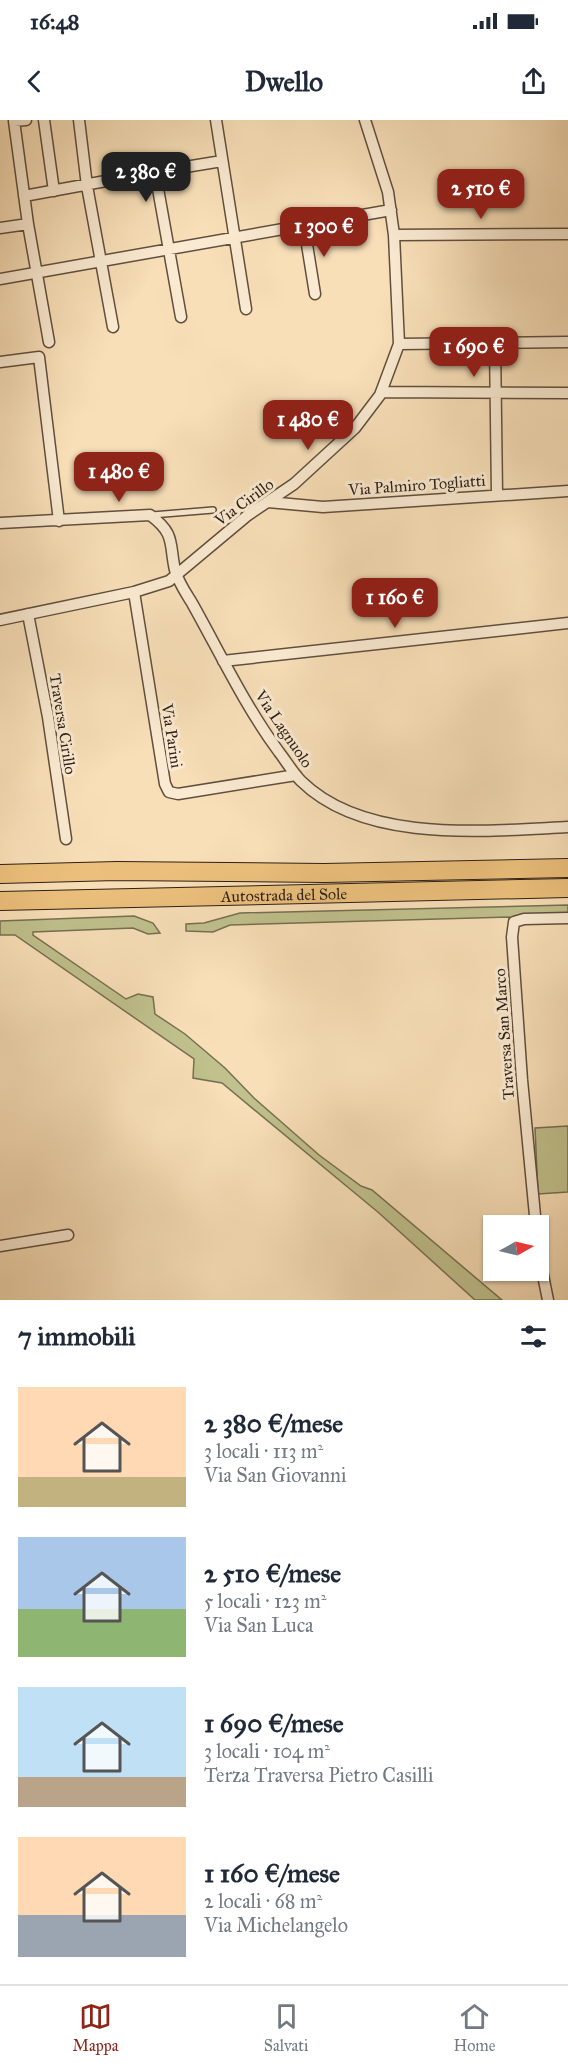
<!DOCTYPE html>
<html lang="it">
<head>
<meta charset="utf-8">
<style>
  :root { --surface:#fff; --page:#f2f2f3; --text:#1f2937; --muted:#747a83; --line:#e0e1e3; --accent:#8f2418 }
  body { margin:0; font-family:"IM FELL Great Primer",serif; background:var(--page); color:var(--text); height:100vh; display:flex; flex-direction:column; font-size:22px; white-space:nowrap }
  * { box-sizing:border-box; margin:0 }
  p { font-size:20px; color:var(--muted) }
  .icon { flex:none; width:33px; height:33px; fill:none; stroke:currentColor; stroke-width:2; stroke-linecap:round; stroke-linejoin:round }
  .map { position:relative; height:1180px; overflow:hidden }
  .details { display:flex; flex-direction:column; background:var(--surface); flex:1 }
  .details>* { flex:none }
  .needle { width:39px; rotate:82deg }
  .tools { position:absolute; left:483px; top:1095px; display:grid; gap:12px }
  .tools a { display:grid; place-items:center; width:66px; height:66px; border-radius:0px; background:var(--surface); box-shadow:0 2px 4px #0004; font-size:30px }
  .price { position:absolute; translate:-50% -51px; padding:0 14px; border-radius:12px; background:var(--accent); color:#fff; font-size:20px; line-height:39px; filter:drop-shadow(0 2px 3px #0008) }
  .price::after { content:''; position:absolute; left:50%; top:36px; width:18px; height:14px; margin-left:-9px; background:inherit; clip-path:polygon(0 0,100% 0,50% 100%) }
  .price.selected { background:#222; color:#fff }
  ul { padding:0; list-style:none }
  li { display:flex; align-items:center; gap:18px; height:150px; padding:0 18px }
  li span { display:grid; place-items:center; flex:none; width:168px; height:120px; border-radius:0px; color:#555 }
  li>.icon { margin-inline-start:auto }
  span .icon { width:72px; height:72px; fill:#fffc; stroke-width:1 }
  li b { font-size:26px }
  h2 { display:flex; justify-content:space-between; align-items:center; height:72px; padding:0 18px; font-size:26px }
  .status { display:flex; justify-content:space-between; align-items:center; height:42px; padding:0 30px; background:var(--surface); direction:ltr }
  .status svg { height:16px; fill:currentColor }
  header { display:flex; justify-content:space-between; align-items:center; height:78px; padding:0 18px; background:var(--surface); font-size:27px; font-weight:800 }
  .dock { display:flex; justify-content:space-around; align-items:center; height:84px; border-top:2px solid var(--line); background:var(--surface); font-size:16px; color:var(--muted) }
  .dock a { display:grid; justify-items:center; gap:3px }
  .dock .selected { color:var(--accent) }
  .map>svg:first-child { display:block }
  .green { fill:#c0c18d; stroke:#767052; stroke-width:1.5 }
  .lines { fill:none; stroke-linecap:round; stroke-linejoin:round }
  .lane-casing { stroke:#604f3e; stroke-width:8 }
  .street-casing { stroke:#604f3e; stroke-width:13 }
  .highway-casing { stroke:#2d1f16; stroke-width:20 }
  .lane { stroke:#faead1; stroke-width:5 }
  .street { stroke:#faead1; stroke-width:10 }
  .highway { stroke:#ecc07c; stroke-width:18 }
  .labels { text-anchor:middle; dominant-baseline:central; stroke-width:6; stroke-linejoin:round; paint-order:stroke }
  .street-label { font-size:16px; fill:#2d1f16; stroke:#faead1 }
</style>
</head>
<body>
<div class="status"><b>16:48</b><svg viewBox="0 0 49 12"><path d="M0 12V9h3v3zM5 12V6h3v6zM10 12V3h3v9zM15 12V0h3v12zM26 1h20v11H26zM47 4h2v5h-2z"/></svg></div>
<header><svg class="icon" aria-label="back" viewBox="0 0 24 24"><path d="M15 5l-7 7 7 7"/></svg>Dwello<svg class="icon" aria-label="share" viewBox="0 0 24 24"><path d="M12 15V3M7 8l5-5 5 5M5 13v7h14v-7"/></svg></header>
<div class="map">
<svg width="568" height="1180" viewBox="0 0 568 1180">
  <rect width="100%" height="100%" fill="#f8dfb8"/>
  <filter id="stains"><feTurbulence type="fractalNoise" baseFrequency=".00333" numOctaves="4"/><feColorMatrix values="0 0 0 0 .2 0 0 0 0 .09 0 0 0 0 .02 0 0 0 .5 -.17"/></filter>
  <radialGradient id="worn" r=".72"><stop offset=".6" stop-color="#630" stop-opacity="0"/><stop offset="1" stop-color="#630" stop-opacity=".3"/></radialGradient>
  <!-- green -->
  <path class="green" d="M568,785V796L510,805L509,797L230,805L213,812L186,811V804L204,803L240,793Z
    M134,796L153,803L160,813L148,814L133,808L33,812V815L126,879L138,874L153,877L155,894L185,914L225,948L254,978L319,1035L361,1066L372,1070L502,1180H475L379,1093L222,963L193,958L194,939L15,815H0V801Z
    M568,1006V1072L538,1074L535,1008Z"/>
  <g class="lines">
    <!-- lane casing -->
    <g class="lane-casing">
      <path id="lane" d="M152,395L213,390"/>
    </g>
    <!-- street casing -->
    <g class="street-casing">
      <path id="street" d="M26,0L14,1L28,104L49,222
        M44,0L54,71
        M79,0L87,66L113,207
        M216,0L246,189
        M24,76L155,52
        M304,106L315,174
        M0,108L28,104
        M394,115L568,114
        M0,159L391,90
        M181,197L155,52L222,41
        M495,223L497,375
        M399,224L568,222
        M0,242L39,237L59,401
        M381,272L568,273
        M268,382L323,387L568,371
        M0,403L150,395C176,414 169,424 175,450C178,462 186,473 192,483C220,533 245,586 279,632C286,641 293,653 301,661C365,724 486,711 568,707
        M134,472L165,664L169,672L178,674L296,655
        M28,494L48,597L66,719
        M0,500L134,472L169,461L248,395L294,364L355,308L380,275L399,224L394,115L388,72L365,0
        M223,541L568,503
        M536,1106L522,960L512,817L514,802L524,799L568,798
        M0,1126L68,1115
        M538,1131L548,1180"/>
    </g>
    <!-- highway casing -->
    <g class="highway-casing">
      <g id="highway">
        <path d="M0,754L117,751L324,753L568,748"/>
        <path id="s1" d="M0,781L568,768"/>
      </g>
    </g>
    <!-- lane -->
    <use href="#lane" class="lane"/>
    <!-- street -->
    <use href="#street" class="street"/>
    <!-- highway -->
    <use href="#highway" class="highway"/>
  </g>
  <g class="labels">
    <!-- street labels -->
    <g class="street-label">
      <text transform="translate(417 365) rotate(-4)">Via Palmiro Togliatti</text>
      <text transform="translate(244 382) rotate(-36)">Via Cirillo</text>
      <text transform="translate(63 604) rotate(81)">Traversa Cirillo</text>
      <text transform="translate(284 609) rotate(56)">Via Lagnuolo</text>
      <text transform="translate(172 616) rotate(81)">Via Parini</text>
      <text stroke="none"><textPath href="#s1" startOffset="284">Autostrada del Sole</textPath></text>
      <text transform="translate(504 914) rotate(-94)">Traversa San Marco</text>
    </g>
  </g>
  <rect width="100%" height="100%" filter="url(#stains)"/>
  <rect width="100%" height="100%" fill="url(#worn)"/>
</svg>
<div class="tools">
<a><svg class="needle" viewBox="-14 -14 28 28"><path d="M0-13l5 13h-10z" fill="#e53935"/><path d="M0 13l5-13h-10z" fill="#747a83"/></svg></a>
</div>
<b class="price selected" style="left:146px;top:83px">2 380 €</b>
<b class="price" style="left:481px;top:100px">2 510 €</b>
<b class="price" style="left:324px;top:138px">1 300 €</b>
<b class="price" style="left:474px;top:258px">1 690 €</b>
<b class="price" style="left:308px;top:331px">1 480 €</b>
<b class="price" style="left:119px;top:383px">1 480 €</b>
<b class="price" style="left:395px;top:509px">1 160 €</b>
</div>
<section class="details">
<h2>7 immobili<svg class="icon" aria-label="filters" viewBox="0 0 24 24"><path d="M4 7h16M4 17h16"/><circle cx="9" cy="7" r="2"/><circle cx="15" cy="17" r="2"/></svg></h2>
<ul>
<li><span style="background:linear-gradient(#ffd9b3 75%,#c2b280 0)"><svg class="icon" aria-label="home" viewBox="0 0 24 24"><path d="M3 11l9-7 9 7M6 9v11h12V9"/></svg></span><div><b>2 380 €/mese</b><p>3 locali · 113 m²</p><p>Via San Giovanni</p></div></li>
<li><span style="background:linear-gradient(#a9c7e8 60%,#8fb573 0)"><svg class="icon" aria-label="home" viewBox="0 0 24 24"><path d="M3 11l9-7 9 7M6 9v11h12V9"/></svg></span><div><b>2 510 €/mese</b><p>5 locali · 123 m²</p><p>Via San Luca</p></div></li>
<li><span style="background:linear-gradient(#bfe0f5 75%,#b9a48a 0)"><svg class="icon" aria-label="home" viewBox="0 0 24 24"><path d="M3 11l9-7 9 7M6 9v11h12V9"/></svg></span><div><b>1 690 €/mese</b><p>3 locali · 104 m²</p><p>Terza Traversa Pietro Casilli</p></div></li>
<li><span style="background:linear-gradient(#ffd9b3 65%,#9aa5b1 0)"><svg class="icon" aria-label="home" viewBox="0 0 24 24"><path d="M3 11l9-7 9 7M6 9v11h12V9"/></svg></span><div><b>1 160 €/mese</b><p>2 locali · 68 m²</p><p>Via Michelangelo</p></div></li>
</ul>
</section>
<nav class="dock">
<a class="selected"><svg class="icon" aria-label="map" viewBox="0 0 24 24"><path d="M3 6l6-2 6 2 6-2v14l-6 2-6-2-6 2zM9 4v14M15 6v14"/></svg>Mappa</a>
<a><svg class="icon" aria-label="saved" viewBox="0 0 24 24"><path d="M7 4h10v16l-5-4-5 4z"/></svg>Salvati</a>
<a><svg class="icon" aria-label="home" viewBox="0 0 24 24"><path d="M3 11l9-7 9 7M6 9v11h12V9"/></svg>Home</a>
</nav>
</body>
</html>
